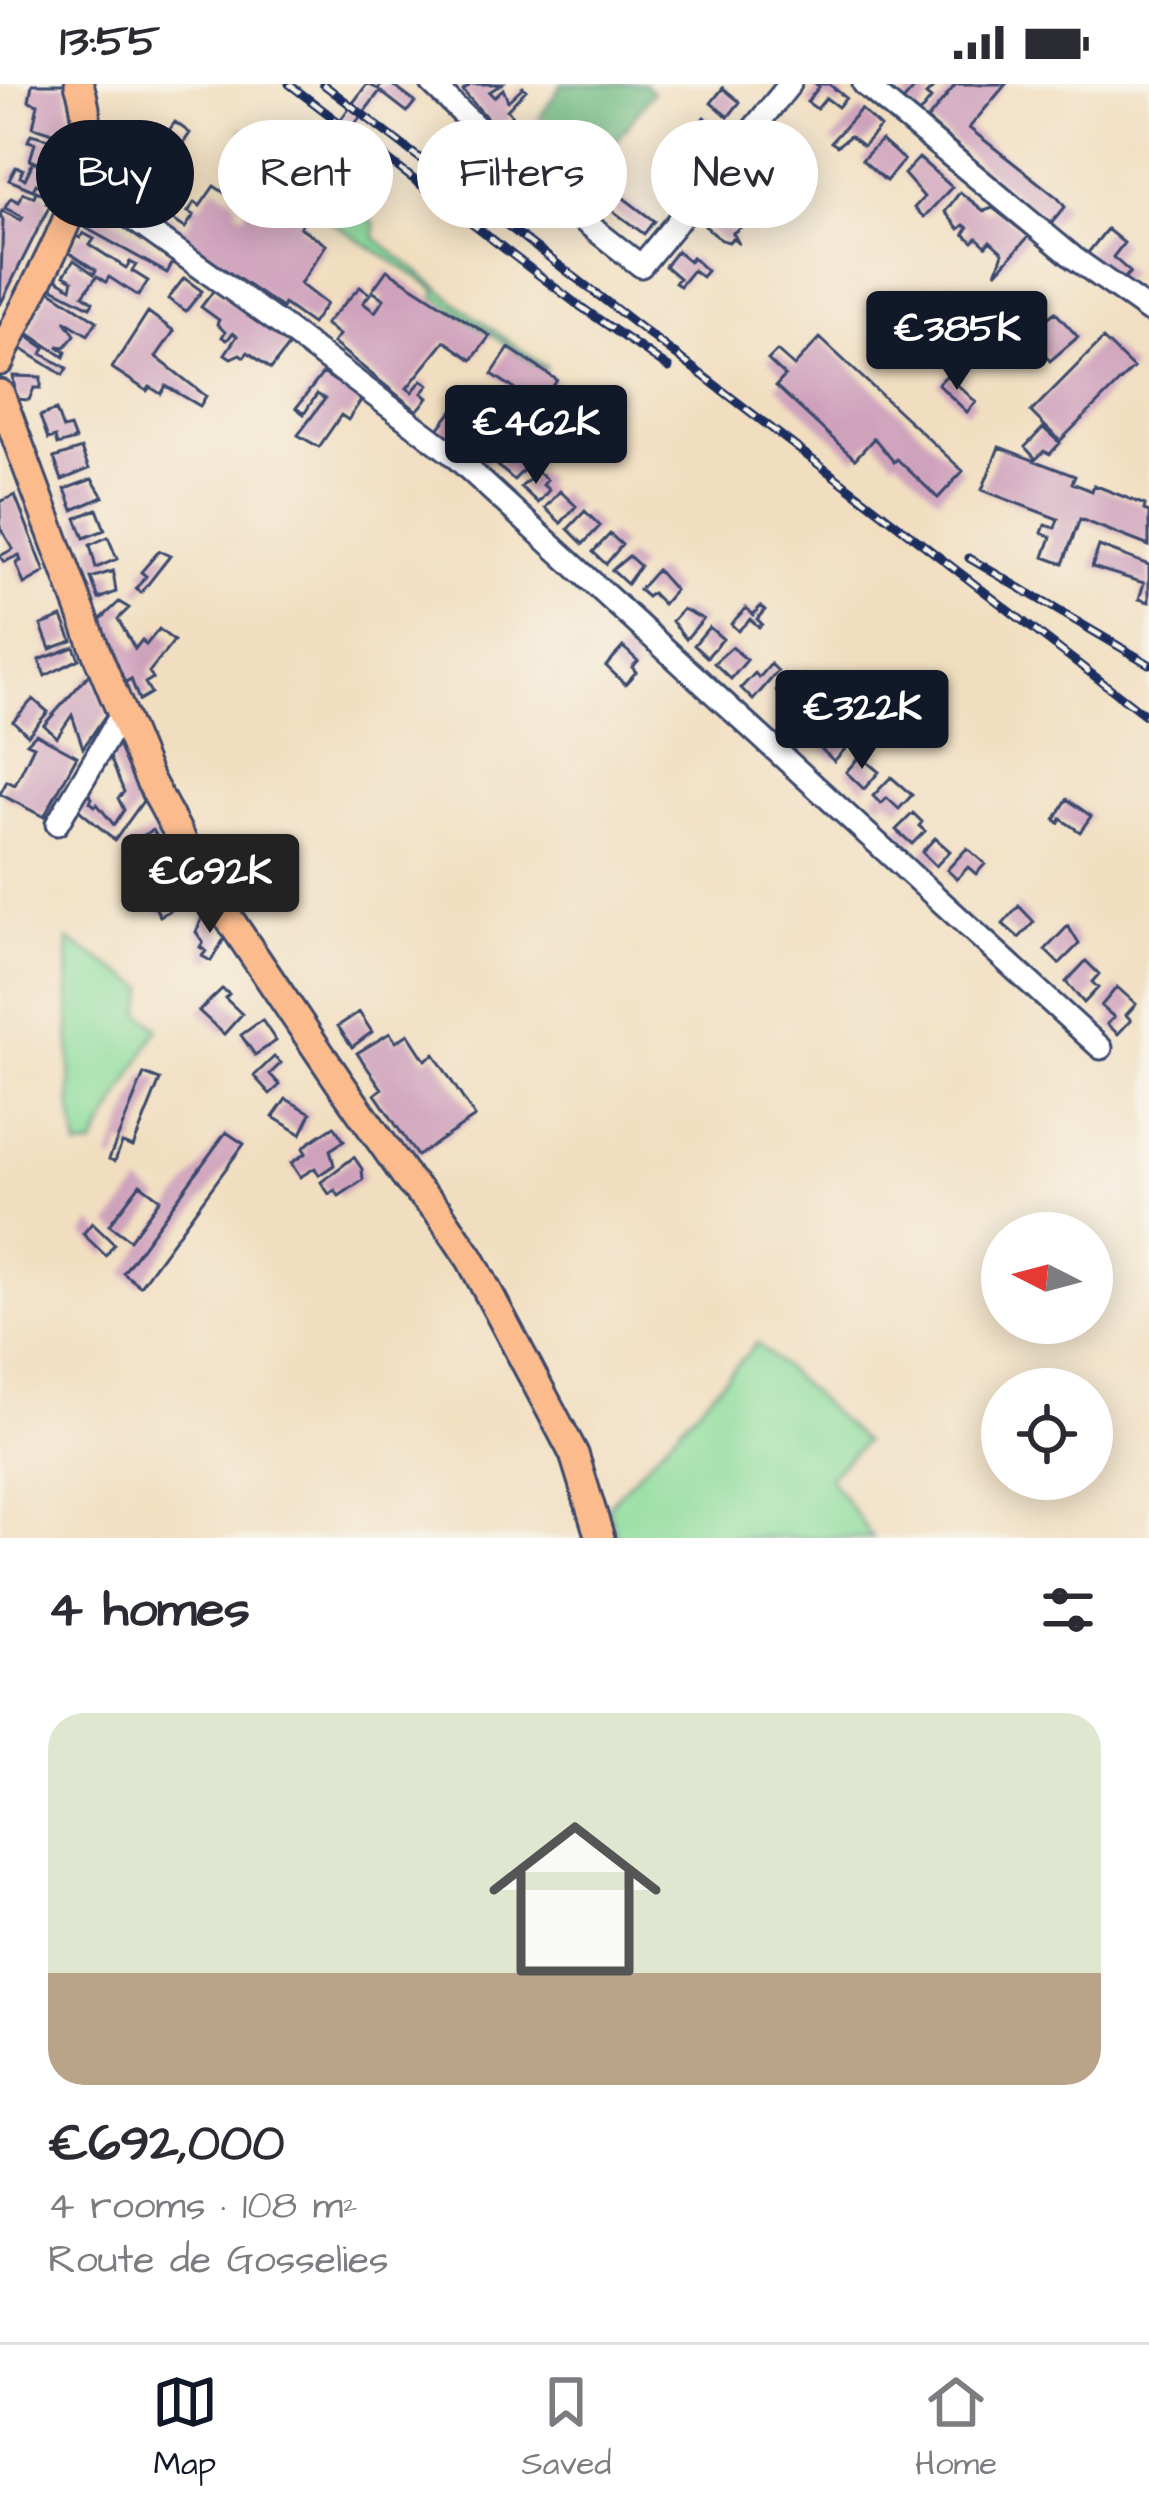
<!DOCTYPE html>
<html lang="en">
<head>
<meta charset="utf-8">
<style>
  :root { --surface:#fff; --page:#f7f7f7; --text:#2b2b33; --muted:#7c7c81; --line:#e1e1e2; --accent:#111827 }
  body { margin:0; font-family:"Architects Daughter",sans-serif; background:var(--page); color:var(--text); height:100vh; display:flex; flex-direction:column; font-size:45px; white-space:nowrap }
  * { box-sizing:border-box; margin:0 }
  p { font-size:39px; color:var(--muted) }
  .icon { flex:none; width:66px; height:66px; fill:none; stroke:currentColor; stroke-width:2; stroke-linecap:round; stroke-linejoin:round }
  .map { position:relative; height:1454px; overflow:hidden }
  .details { display:flex; flex-direction:column; background:var(--surface); flex:1 }
  .details>* { flex:none }
  .top-card { position:absolute; left:36px; top:36px; width:1077px; height:108px; display:flex; gap:24px }
  .needle { width:78px; rotate:276deg }
  .fabs { position:absolute; left:981px; top:1128px; display:grid; gap:24px }
  .fabs a { display:grid; place-items:center; width:132px; height:132px; border-radius:50%; background:var(--surface); box-shadow:0 6px 30px #0003; font-size:60px }
  .price { position:absolute; translate:-50% -102px; padding:0 27px; border-radius:12px; background:var(--accent); color:#fff; font-size:39px; line-height:78px; filter:drop-shadow(0 3px 6px #0008) }
  .price::after { content:''; position:absolute; left:50%; top:72px; width:36px; height:27px; margin-left:-18px; background:inherit; clip-path:polygon(0 0,100% 0,50% 100%) }
  .price.on { background:#222; color:#fff }
  ul { padding:0; list-style:none }
  li { display:grid; align-content:center; gap:24px; height:636px; padding:0 48px }
  li span { display:grid; place-items:center; height:372px; border-radius:36px; color:#555 }
  li>.icon { margin-inline-start:auto }
  span .icon { width:216px; height:216px; fill:#fffc; stroke-width:1 }
  li b { font-size:51px }
  h2 { display:flex; justify-content:space-between; align-items:center; height:144px; padding:0 48px; font-size:51px }
  .chip { padding:0 42px; border-radius:54px; background:var(--surface); box-shadow:0 6px 30px #0003; font-size:42px; line-height:108px }
  .chip.on { background:var(--accent); color:#fff }
  .status { display:flex; justify-content:space-between; align-items:center; height:84px; padding:0 60px; background:var(--surface); direction:ltr }
  .status svg { height:33px; fill:currentColor }
  .tabs { display:flex; justify-content:space-around; align-items:center; height:168px; border-top:3px solid var(--line); background:var(--surface); font-size:33px; color:var(--muted) }
  .tabs a { display:grid; justify-items:center; gap:6px }
  .tabs .on { color:var(--accent) }
  .map>svg:first-child { display:block }
  .green { fill:#8cdc9b; stroke:#54867c; stroke-width:3 }
  .forest { fill:#71bc83; stroke:#467670; stroke-width:3 }
  .building { fill:#cfa2bc }
  .lines { fill:none; stroke-linecap:round; stroke-linejoin:round }
  .minor-casing { stroke:#3b496d; stroke-width:27 }
  .major-casing { stroke:#3b496d; stroke-width:33 }
  .minor { stroke:#fff; stroke-width:21 }
  .major { stroke:#fbbb8d; stroke-width:27 }
  .rail-casing { stroke:#1b2f5e; stroke-width:9 }
  .rail { stroke:#f7f3e8; stroke-width:4.5; stroke-dasharray:14; stroke-linecap:butt }
</style>
</head>
<body>
<div class="status"><b>13:55</b><svg viewBox="0 0 49 12"><path d="M0 12V9h3v3zM5 12V6h3v6zM10 12V3h3v9zM15 12V0h3v12zM26 1h20v11H26zM47 4h2v5h-2z"/></svg></div>
<div class="map">
<svg width="1149" height="1454" viewBox="0 0 1149 1454">
  <rect width="100%" height="100%" fill="#f7f3e8"/>
  <filter id="ink" filterUnits="userSpaceOnUse"><feTurbulence type="fractalNoise" baseFrequency=".00833" numOctaves="2"/><feDisplacementMap in="SourceGraphic" scale="24" xChannelSelector="R" yChannelSelector="G"/><feConvolveMatrix kernelMatrix="1 2 1 2 8 2 1 2 1" color-interpolation-filters="sRGB"/></filter>
  <filter id="wash" filterUnits="userSpaceOnUse"><feTurbulence type="fractalNoise" baseFrequency=".004" numOctaves="4" result="noise"/><feDisplacementMap in="SourceGraphic" scale="48" xChannelSelector="R" yChannelSelector="G"/><feGaussianBlur stdDeviation="2.7" result="paint"/><feColorMatrix in="noise" values="0 0 0 0 0 0 0 0 0 0 0 0 0 0 0 0 0 1.4 0 .05"/><feComposite in="paint" operator="in"/></filter>
  <g filter="url(#wash)">
    <rect width="100%" height="100%" fill="#f1dec0"/>
    <!-- green -->
    <path class="green" d="M243,46L279,72L283,99L290,108L304,116L330,114L374,139L375,154L476,234L547,284L543,285L434,212L437,206L297,116L251,82Z
      M68,856L146,904L140,928L158,944L93,1062L78,1064L71,1021Z
      M757,1259L864,1358L829,1393L873,1454H617L608,1422Z"/>
    <!-- forest -->
    <path class="forest" d="M562,0H644L653,8L569,118L514,72Z"/>
    <g id="blocks">
      <!-- building -->
      <path class="building" d="M32,0H66L72,38L68,100L64,109L36,100L33,106L9,96L16,83L23,85L20,93L25,95L33,78L51,83L30,76L35,59L28,57L31,50L52,56L53,49L33,43L38,20L29,17Z
        M367,0L378,5L383,0H391L415,18L407,28L380,7L335,66L324,58Z
        M471,0H502L489,8L494,13L503,5L508,17L523,3L526,6L507,26L512,31L507,36L512,42L502,51L463,7Z
        M816,0H829L846,14L838,23L826,14L817,25L807,18L819,3Z
        M918,0H937L926,11L931,15L919,30L903,17Z
        M956,0H1006L969,44L1058,114L1065,123L1051,140L927,36Z
        M723,4L740,18L728,33L711,19Z
        M861,25L880,43L863,62L850,52L837,62L831,58Z
        M538,33L600,79L592,90L654,137L644,150L519,58Z
        M704,33L724,48L714,62L694,46Z
        M175,38L190,49L180,64L176,61L161,83L154,78L149,86L144,82L132,95L101,76V67H115V76L129,60L154,76L164,62L160,59Z
        M780,52L790,60L794,54L803,62L786,80L769,65Z
        M881,56L904,76L886,97L862,76Z
        M679,63L699,79L685,95L693,101L678,120L669,113L682,93L665,80Z
        M763,72L790,97L776,117L762,105L748,122L732,108Z
        M919,74L952,103L924,133L914,124L924,113L904,90Z
        M214,102L232,114L238,122L235,125L243,131L263,103L307,133L300,143L326,161L300,200L326,220L312,240L284,220L282,224L126,119L133,109L185,144L194,131L188,128L195,118L200,122Z
        M36,107L49,112L46,119L50,121L0,221L3,136L0,131L2,127L21,136L23,133L5,124L7,120L11,114L19,118L23,109L34,113Z
        M960,108L984,127L993,124L1029,152L996,189L1003,169L1000,166L990,157L986,162L977,154L973,158L964,150L968,144L964,141L959,145L945,128Z
        M720,124L729,132L733,127L746,139L733,149L739,160L732,154L729,158L721,156L704,141Z
        M100,126L174,176L167,189L86,144Z
        M1107,145L1124,159L1113,173L1130,188L1121,198L1087,170Z
        M83,149L94,155L90,161L126,184L130,178L136,181L132,187L148,197L138,212L109,193L106,198L97,192L83,211L93,218L90,223L51,203L55,194L71,204L73,196L64,191L74,176L94,190L96,186L68,168L76,152L80,154Z
        M677,167L689,177L692,173L707,187L702,193L693,186L680,202L675,199L679,194L665,182Z
        M387,186L490,252L472,276L445,257L407,304L412,308L422,296L429,301L422,309L428,314L417,327L333,259L339,251L325,240L360,203L370,210L363,219L375,228L384,215L372,207Z
        M184,194L202,207L186,227L168,215Z
        M948,205L957,213L919,254L910,247Z
        M49,206L97,237L88,251L65,237L75,251L65,263L57,262L66,268L64,273L28,249Z
        M214,206L290,260L271,285L248,268L244,273L240,270L231,274L225,270L237,252L233,249L227,256L222,253L225,248L217,240L219,236L201,223Z
        M148,228L174,247L156,273L206,312L200,322L166,302L161,310L150,303L147,307L112,284Z
        M1055,228L1078,253L1050,277L1031,256L1041,247L1037,242Z
        M27,252L45,264L42,270L67,284L63,291L20,264Z
        M820,254L963,387L938,414L897,375L894,378L874,354L855,375L776,302L785,292L768,276L777,267L794,282Z
        M1103,255L1133,284L1060,357L1031,328Z
        M509,264L557,296L540,322L492,290Z
        M323,289L362,315L348,336L341,331L319,363L298,351L325,315L317,310L304,330L296,324Z
        M947,291L976,318L967,328L938,300Z
        M13,292L41,293V304H34L29,316L16,315Z
        M56,326L63,345L70,343L75,356L57,361L55,353L48,355L40,332Z
        M453,326L467,338L451,357L438,345Z
        M487,343L498,352L494,357L500,362L486,379L464,362L478,344L483,348Z
        M1043,344L1060,359L1050,370L1044,367L1036,375L1025,363Z
        M999,363L1075,392L1072,399L1092,407L1094,401L1145,421L1144,426L1149,428V462L1080,435L1063,480L1044,473L1051,453L1042,449L1045,441L1055,444L1058,435L982,406Z
        M81,365L89,385L62,396L54,374Z
        M513,366L529,380L514,396L498,382Z
        M538,388L547,396L543,401L549,406L538,419L521,403Z
        M92,395L103,413L73,426L65,405Z
        M560,407L576,422L561,439L545,424Z
        M15,411L45,488L24,500L16,479L21,477L19,471L4,478L0,472L13,465L0,443V418Z
        M97,425L105,446L84,454L76,434Z
        M585,427L600,442L583,460L568,445Z
        M610,450L622,461L606,480L593,468Z
        M108,453L117,475L96,484L90,461Z
        M1099,462L1149,481V518L1139,515L1144,499L1092,483Z
        M159,467L170,472L141,509L136,505L146,492L141,488Z
        M629,472L640,482L627,500L612,486Z
        M657,486L675,506L663,520L652,509L647,513L639,506Z
        M113,487L116,508L99,515L91,494Z
        M119,518L129,524L118,535L135,565L142,556L146,561L159,545L174,557L149,588L153,594L145,599L151,609L139,616L131,595L124,599L99,537Z
        M761,522L765,526L757,535L762,540L759,543L750,535L738,547L731,540L746,524L753,531Z
        M683,525L703,535L686,555L672,537Z
        M62,533L72,557L50,565L41,541Z
        M709,543L723,555L707,573L694,561Z
        M74,563L79,575L45,592L39,576Z
        M623,563L638,577L632,583L636,588L625,600L606,582Z
        M732,563L747,576L731,595L714,579Z
        M771,580L778,587L753,616L741,604L755,589L759,594Z
        M92,587L107,629L83,664L72,631L57,653L44,641Z
        M804,591L812,598L805,606L823,622L810,637L796,625L800,621L795,616L792,620L776,607L787,594L794,601Z
        M33,615L48,628L28,651L13,637Z
        M839,639L855,654L834,677L818,662Z
        M36,650L77,672L44,733L0,710L7,697L15,701L34,662L27,659Z
        M116,657L143,717L115,756L75,723L85,705L92,714L90,718L95,722L97,720L114,741L124,726L118,714L124,708L108,668Z
        M860,672L879,688L864,705L846,688Z
        M891,693L912,711L899,725L887,714L881,720L873,712Z
        M1067,715L1091,732L1080,748L1061,735L1059,739L1055,736Z
        M913,729L922,738L919,742L925,747L912,760L896,746Z
        M153,746L191,815L160,832L135,787L141,783L134,772L128,775L122,763Z
        M935,754L950,767L936,782L922,768Z
        M967,764L985,780L976,790L968,783L957,795L947,786Z
        M1019,822L1034,838L1019,854L1003,840Z
        M206,825L225,853L211,877L202,872L206,867L200,863L203,858L196,848Z
        M1068,842L1079,860L1059,880L1045,866Z
        M1086,877L1099,890L1092,898L1098,904L1084,919L1066,898Z
        M1117,903L1136,920L1126,931L1131,936L1118,950L1107,940L1114,933L1101,922Z
        M222,905L229,910L225,914L242,930L224,950L199,927Z
        M359,928L372,948L352,963L338,942Z
        M262,936L276,957L255,971L241,951Z
        M390,949L396,958L408,950L425,976L434,970L475,1033L417,1072L375,1010L382,1005L357,969Z
        M274,973L281,979L270,990L280,1001L270,1010L254,992Z
        M144,990L160,996L133,1063L122,1059L115,1077L109,1075Z
        M286,1015L311,1029L301,1050L273,1033Z
        M334,1042L344,1057L330,1066L334,1081L319,1091L315,1084L300,1093L291,1079L306,1069L303,1064L310,1058Z
        M226,1048L244,1060L140,1202L123,1189Z
        M354,1073L362,1085L363,1096L339,1112L335,1106L329,1110L321,1098Z
        M140,1100L160,1115L130,1156L109,1141Z
        M92,1139L114,1160L106,1172L83,1150Z"/>
    </g>
  </g>
  <g filter="url(#ink)">
    <use href="#blocks" fill-opacity="0" stroke="#3b496d" stroke-width="3"/>
    <g class="lines">
      <!-- minor casing -->
      <g class="minor-casing">
        <path id="minor" d="M432,0L528,93L641,182L790,0
          M864,0L1074,174L1149,227
          M82,99L280,240L451,369L1101,964
          M57,740L122,629"/>
      </g>
      <!-- major casing -->
      <g class="major-casing">
        <path id="major" d="M0,277C33,191 112,96 79,0
          M0,310L97,570L149,695L205,799L342,1002L409,1097L438,1127L471,1176L574,1370L600,1454"/>
      </g>
      <!-- minor -->
      <use href="#minor" class="minor"/>
      <!-- major -->
      <use href="#major" class="major"/>
      <!-- rail casing -->
      <g class="rail-casing">
        <path id="rail" d="M289,0L574,218L669,284
          M323,0L1149,634
          M969,474L1149,580"/>
      </g>
      <!-- rail -->
      <use href="#rail" class="rail"/>
    </g>
  </g>
</svg>
<div class="fabs">
<a><svg class="needle" viewBox="-14 -14 28 28"><path d="M0-13l5 13h-10z" fill="#e53935"/><path d="M0 13l5-13h-10z" fill="#7c7c81"/></svg></a>
<a><svg class="icon" aria-label="locate" viewBox="0 0 24 24"><circle cx="12" cy="12" r="6"/><path d="M12 2v4M12 18v4M2 12h4M18 12h4"/></svg></a>
</div>
<b class="price" style="left:957px;top:309px">€385K</b>
<b class="price" style="left:536px;top:403px">€462K</b>
<b class="price" style="left:862px;top:688px">€322K</b>
<b class="price on" style="left:210px;top:852px">€692K</b>
<div class="top-card">
<a class="chip on">Buy</a>
<a class="chip">Rent</a>
<a class="chip">Filters</a>
<a class="chip">New</a>
</div>
</div>
<section class="details">
<h2>4 homes<svg class="icon" aria-label="filters" viewBox="0 0 24 24"><path d="M4 7h16M4 17h16"/><circle cx="9" cy="7" r="2"/><circle cx="15" cy="17" r="2"/></svg></h2>
<ul>
<li><span style="background:linear-gradient(#dfe7d0 70%,#b9a48a 0)"><svg class="icon" aria-label="home" viewBox="0 0 24 24"><path d="M3 11l9-7 9 7M6 9v11h12V9"/></svg></span><div><b>€692,000</b><p>4 rooms · 108 m²</p><p>Route de Gosselies</p></div></li>
</ul>
</section>
<nav class="tabs">
<a class="on"><svg class="icon" aria-label="map" viewBox="0 0 24 24"><path d="M3 6l6-2 6 2 6-2v14l-6 2-6-2-6 2zM9 4v14M15 6v14"/></svg>Map</a>
<a><svg class="icon" aria-label="saved" viewBox="0 0 24 24"><path d="M7 4h10v16l-5-4-5 4z"/></svg>Saved</a>
<a><svg class="icon" aria-label="home" viewBox="0 0 24 24"><path d="M3 11l9-7 9 7M6 9v11h12V9"/></svg>Home</a>
</nav>
</body>
</html>
